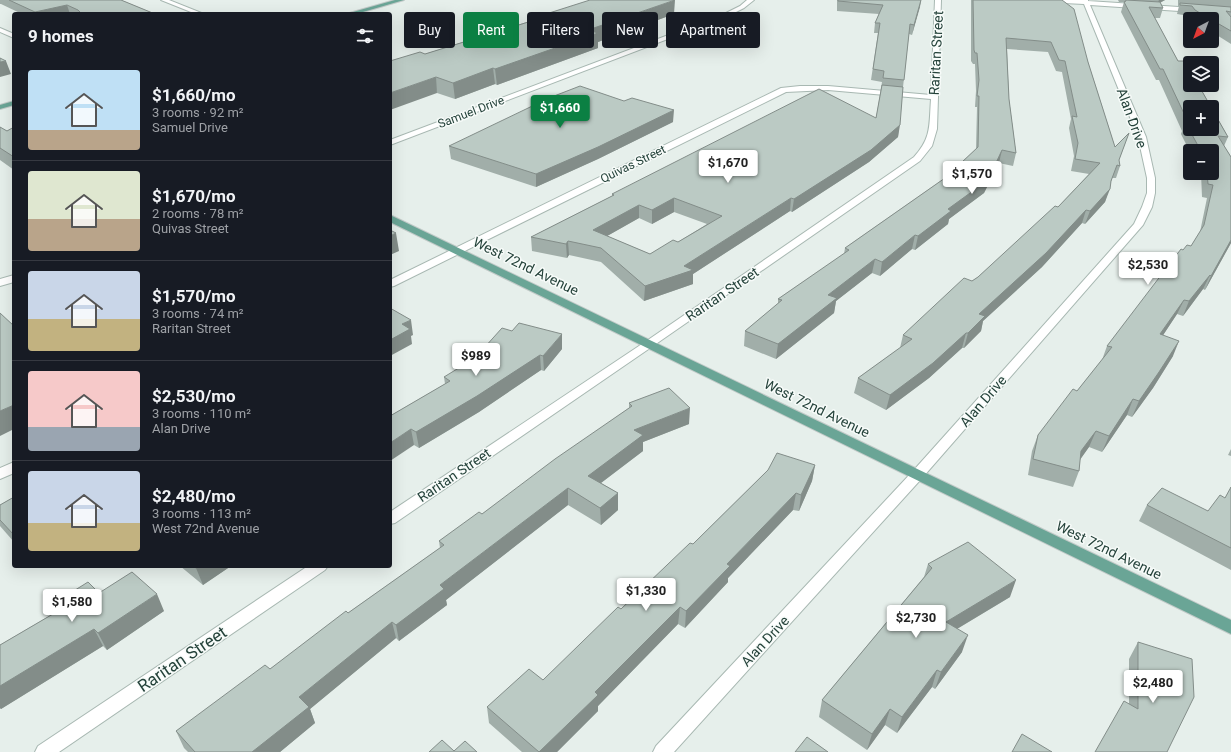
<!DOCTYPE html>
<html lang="en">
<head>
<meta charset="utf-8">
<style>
  :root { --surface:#171b24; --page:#242831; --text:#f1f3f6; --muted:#9ea1a6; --line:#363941; --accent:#0b8043 }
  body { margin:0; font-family:Roboto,sans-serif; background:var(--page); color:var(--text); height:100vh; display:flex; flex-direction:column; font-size:15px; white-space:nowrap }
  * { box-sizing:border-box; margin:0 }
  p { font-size:13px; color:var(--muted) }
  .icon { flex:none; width:22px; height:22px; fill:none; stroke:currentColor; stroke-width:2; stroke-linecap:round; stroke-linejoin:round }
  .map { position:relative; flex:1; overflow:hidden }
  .sheet { position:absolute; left:12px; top:12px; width:380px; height:556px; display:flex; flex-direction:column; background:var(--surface); border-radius:4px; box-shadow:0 4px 16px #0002 }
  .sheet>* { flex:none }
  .banner { position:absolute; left:404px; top:12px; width:380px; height:36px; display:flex; gap:8px }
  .needle { width:26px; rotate:221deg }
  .tools { position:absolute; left:1183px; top:12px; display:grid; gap:8px }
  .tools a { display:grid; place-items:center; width:36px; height:36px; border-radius:4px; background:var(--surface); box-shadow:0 4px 16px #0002; font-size:20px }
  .price { position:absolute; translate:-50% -34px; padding:0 9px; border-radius:4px; background:#fff; color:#222; font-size:13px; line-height:26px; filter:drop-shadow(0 1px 2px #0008) }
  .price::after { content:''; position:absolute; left:50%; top:24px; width:12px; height:9px; margin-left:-6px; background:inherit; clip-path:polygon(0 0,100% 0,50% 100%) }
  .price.active { background:var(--accent); color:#fff }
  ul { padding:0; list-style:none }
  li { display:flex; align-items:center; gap:12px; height:100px; padding:0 16px }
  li+li { border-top:1px solid var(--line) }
  li span { display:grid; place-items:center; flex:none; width:112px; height:80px; border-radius:4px; color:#555 }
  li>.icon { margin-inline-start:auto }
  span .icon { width:48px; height:48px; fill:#fffc; stroke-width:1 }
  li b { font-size:17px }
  h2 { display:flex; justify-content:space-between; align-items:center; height:48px; padding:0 16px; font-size:17px }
  .tag { padding:0 14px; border-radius:4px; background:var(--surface); box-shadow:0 4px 16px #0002; font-size:14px; line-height:36px }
  .tag.active { background:var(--accent); color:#fff }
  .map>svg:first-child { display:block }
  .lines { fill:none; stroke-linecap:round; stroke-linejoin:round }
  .minor-casing { stroke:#a8b8b2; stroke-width:2 }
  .major-casing { stroke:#c2cac8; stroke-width:2 }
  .minor { fill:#fff; fill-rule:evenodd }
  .major { fill:#6aa596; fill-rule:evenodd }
  .wall { fill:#a1aea9; fill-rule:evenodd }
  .shaded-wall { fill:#838d89 }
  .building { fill:#bbcac4; stroke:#838d89; fill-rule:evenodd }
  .labels { text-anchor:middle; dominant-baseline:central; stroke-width:3; stroke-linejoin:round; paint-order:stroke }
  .far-street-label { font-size:12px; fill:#24423a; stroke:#f7fbf9 }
  .street-label { font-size:14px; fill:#24423a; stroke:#f7fbf9 }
  .near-street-label { font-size:17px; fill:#24423a; stroke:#f7fbf9 }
</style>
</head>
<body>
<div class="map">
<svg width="1231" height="752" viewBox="0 0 1231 752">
  <rect width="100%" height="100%" fill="#e6efeb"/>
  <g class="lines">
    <!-- minor casing -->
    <g class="minor-casing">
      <path id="minor" d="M161,0H169L204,14H196Z
        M747,0H754L744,8L728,16L390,145V140L724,14L740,6Z
        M935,0H941L937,129L932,146L920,161L653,346L395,523L390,524V512L645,342L914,157C932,137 929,125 931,99L828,90L786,92L394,286L390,287V280L781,88L800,86H828L931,95Z
        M1040,0H1088V1L1194,8L1197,10L1194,12L1090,5L1146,137L1155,178V193L1152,207L1143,225L923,477L674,752H653L656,746L913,471L1134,224L1142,207L1147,193V178L1138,137L1084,4L1043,2Z
        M0,28L14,34V38L0,32Z
        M14,275V282L0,286V279Z
        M14,462V473L0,479V468Z
        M308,566H328L325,570L59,752H35L38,746Z"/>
    </g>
    <!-- major casing -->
    <g class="major-casing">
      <path id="major" d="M395,0H404L356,14H346Z
        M14,101V105L0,109V105Z
        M390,215L1231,620V634L390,222Z"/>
    </g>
    <!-- minor -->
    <use href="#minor" class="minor"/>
    <!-- major -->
    <use href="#major" class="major"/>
  </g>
  <!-- wall -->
  <path class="wall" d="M0,0H121L155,14H22L1,4H0Z
    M837,0H921L912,35L909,34L903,87L898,137L869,162L792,212L790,211L693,274V284L644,301L601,262L569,255L567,258L532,251L531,237L612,196V194L876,118L882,82L871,80L878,33H874L875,23L879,14L837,11ZM674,212L707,224L678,242L650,254L607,236L639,218L652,224Z
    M971,0H1062L1088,62L1115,147L1129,133L1119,160L1120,166L1116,178H1112L1105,202L1085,224L1082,223L1042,267L983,321L981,331L964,348H962L929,378L886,410L854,393L858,378L900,348L903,335L972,281L978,277L1058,207L1089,174L1071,171L1074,156L1069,128L1071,119L1062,72L1056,71L1048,52L1007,49L1009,99L1016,153L1013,166L999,163L984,193L949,219L948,224L915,250L912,249L880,276L872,273L836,301L834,313L776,359L744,346L745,331L778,304V299L844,254L845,248L945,178L976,149L977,107H975L976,91L975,64H973L971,61Z
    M1118,0H1165L1160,3L1163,8L1160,18H1155L1178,61L1203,87L1202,91L1228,137L1224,146L1231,157V243L1205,290L1203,289L1183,316L1177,314L1163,335L1173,356L1153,388L1132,417L1127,415L1102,452L1089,447L1080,459L1079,471L1073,487L1028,475L1032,451L1038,435L1077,391L1102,360L1107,346L1183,250L1191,246L1200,232L1207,198L1202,197L1201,173H1212V151H1190V152L1181,134L1182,131L1159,80H1156L1121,12L1124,2H1119Z
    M1178,0H1231V44L1212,32V19H1191L1189,16L1177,14L1179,6H1178Z
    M546,14H674L598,42V48L497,85L495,84L455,99L437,93L425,54L546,16Z
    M673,122L598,159L536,187L451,159L449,146Z
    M0,127L7,131L14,127V170L0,160Z
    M562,349L544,371L541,370L479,412L419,448L414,445L390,416L445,384L444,377Z
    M629,403L689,424L643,442V451L601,483L618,493V510L601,525L568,505L446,600L447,605L399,641L396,638L310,709L315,723L280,752H188L184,748L176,731L270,669L348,613L440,548L439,541L482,514L629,408Z
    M1231,449V456L1228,455Z
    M815,465L812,481L799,511L793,510L728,578V582L685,628L678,624L598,706V711L557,752H522L489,723L487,707L543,680L621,609L693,544L768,470Z
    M1231,487V570L1139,521L1147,505L1208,511L1225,498Z
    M14,497V542L0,526V505Z
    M928,564L1010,597L957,629L962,652L935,689L932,687L897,733L885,725L867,750L819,717L822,700L924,577Z
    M180,566H231L203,585Z
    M99,593L164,611L107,650L103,646L1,709L0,708V645L68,605L64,597Z
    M1138,642L1167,752L1129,704V659Z"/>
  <!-- shaded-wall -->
  <path class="shaded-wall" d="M675,0L674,14L598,42V48L497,85L495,69L588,30Z
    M921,0L920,7L912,35L914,25Z
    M1159,0H1165L1157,4Z
    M67,5L70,14H36L35,12Z
    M6,61L11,74L0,77V62Z
    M493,68L495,84L455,99L453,83Z
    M436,77L437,93L390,110V93Z
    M674,110L673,122L598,159L536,187V174Z
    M900,125L898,137L869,162L792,212L794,199Z
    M1002,150L999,163L984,193L949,219L948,224L915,250L918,236L948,209Z
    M1117,165L1107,192L1110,189L1105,202L1085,224L1090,211Z
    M674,198V212L652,224V210Z
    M791,198L790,211L693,274V284L644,301L645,286L684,266Z
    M639,205V218L593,244V230Z
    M1086,210L1082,223L1042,267L983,321L981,331L964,348L968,333L979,314Z
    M396,233L399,251L390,255V236Z
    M915,235L912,249L880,276L882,262Z
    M1231,240V243L1205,290L1211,276Z
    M568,241L569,255L567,258L566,244Z
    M875,259L872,273L836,301L834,313L776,359L778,344L828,295Z
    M1210,275L1203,289L1183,316L1189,301Z
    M1184,300L1177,314L1154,349L1160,334Z
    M411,320L413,335L411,336L412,344L390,356V340L402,324Z
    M966,333L962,348L929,378L886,410L890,395Z
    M562,334V349L544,371L543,356Z
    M1179,341L1173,356L1153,388L1132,417L1139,401Z
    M540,355L541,370L479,412L419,448L416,432Z
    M1133,399L1127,415L1102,452L1109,436Z
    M14,405V429L0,436V411Z
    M690,408L689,424L643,442V451L589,492L588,476L634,430Z
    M411,429L414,445L390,461V443Z
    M1096,431L1089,447L1075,467L1081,451Z
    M815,465L812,481L799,511L801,495Z
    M568,488V505L446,600L447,605L399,641L396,625L440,585Z
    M618,493V510L601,525L600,508Z
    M796,493L793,510L728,578V582L685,628L686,611L727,564Z
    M200,566H231L203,585L196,568Z
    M1016,580L1010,597L940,639L946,622Z
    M157,594L164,611L107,650L98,633Z
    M680,607L678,624L598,706V711L557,752H539L595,692Z
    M392,622L396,638L310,709L315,723L280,752H252L299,697Z
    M94,629L103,646L1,709L0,708V686Z
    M968,635L962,652L935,689L941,672Z
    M937,670L932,687L897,733L902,717Z
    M890,709L885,725L867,750L872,734Z"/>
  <!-- building -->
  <path class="building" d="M9,0H121L155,14H82L78,10L67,5L35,12Z
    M590,0H675L588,30L598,33L495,69L493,68L453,83L436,77L390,93V61L420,52L425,54L551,15L546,14Z
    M838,0H921L914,25L910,24L904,80L883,78L884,71L873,69L880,23H875L883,5L838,1Z
    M973,0H1062L1074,9L1088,62L1115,147L1129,133L1119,160L1120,166L1117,165L1111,181L1110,189L1090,211L1086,210L1046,253L979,314L985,316L968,333H966L933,363L890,395L858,378L912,339L903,335L964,278L972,281L978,277L1055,206L1058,207L1100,163L1075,159L1078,143L1072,116L1077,117L1065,61L1059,60L1051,42L1006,38L1009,99L1016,153L1002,150L988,180L948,209L951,211L918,236L915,235L882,262L875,259L828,295L837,298L778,344L745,331L782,300L778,299L849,250L845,248L945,178L978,147L979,96H977L979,80L977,53H975L974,50Z
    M1126,0L1160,2L1163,8L1149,7L1178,61H1188L1190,65V85H1202L1203,87L1199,86L1211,107H1190V129H1212V109L1228,137L1218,136L1231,157V240L1211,276L1210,275L1189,301L1184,300L1160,334L1179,341L1159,372L1139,401L1133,399L1109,436L1096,431L1081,451L1079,471L1033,459L1038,435L1073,389L1077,391L1112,347L1107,346L1181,249L1183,250L1187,245L1191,246L1204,225L1213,185L1208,184L1207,173H1212V151H1201L1185,122H1188L1163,69H1160L1124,2L1126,1Z
    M1180,3L1231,7V12L1226,11L1231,17V31L1212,20V19H1210L1195,10L1192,6L1180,5Z
    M0,58L6,61L0,62Z
    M882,85L903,87L900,125L871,150L794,199L791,198L684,266L693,270L645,286L601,248L568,241L566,244L531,237L614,195L612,194L819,89L876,118ZM674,198L722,216L678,242L673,240L650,254L593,230L639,205L652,210Z
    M580,86L624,101L632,98L674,110L598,147L536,174L449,146L549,98Z
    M0,127L7,131L14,127V157L0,148Z
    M390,230L396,233L390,236Z
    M390,308L411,320L402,324L410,329L390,340Z
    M0,313L14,326V405L0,411Z
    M519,323L562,334L543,356L540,355L477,396L416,432L411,429L390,443V416L450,381L444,377L475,358L502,328L512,331Z
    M669,388L690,408L634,430L643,435L588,476L618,493L600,508L568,488L440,585L444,589L396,625L392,622L299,697L309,707L252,752H195L176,731L265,665L270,669L346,611L348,613L444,545L439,541L479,512L482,514L555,459L632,406L629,403Z
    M777,453L815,465L801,495L796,493L727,564L730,566L686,611L680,607L595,692L598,695L539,752L487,707L529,669L543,680L618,607L621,609L690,543L693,544L768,470Z
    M1231,487V548L1147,505L1162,488L1208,511L1220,495L1225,498Z
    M14,497V535L0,520V505Z
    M968,542L1016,580L946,622L968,635L941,672L937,670L902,717L890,709L872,734L822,700L932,568L928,564Z
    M193,566H200L196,568Z
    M132,572L157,594L98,633L94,629L0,686V645L70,604L64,597L88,582L99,593Z
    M1138,642L1192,659L1194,697L1167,752H1095L1124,701L1138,709Z
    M1022,734L1052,752H1012Z
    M807,737L828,752H795Z
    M442,740L454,751L465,741L477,752H429Z"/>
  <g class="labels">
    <!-- far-street labels -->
    <g class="far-street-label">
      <text transform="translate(471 112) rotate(-21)">Samuel Drive</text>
      <text transform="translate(633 164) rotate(-26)">Quivas Street</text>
    </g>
    <!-- street labels -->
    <g class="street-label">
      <text transform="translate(936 53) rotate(-87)">Raritan Street</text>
      <text transform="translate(1132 118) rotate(70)">Alan Drive</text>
      <text transform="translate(526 266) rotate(26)">West 72nd Avenue</text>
      <text transform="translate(722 294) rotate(-34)">Raritan Street</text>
      <text transform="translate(983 401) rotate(-49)">Alan Drive</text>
      <text transform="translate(817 408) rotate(26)">West 72nd Avenue</text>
      <text transform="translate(454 475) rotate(-34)">Raritan Street</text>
      <text transform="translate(1109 550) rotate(26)">West 72nd Avenue</text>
      <text transform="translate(765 641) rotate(-47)">Alan Drive</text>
    </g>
    <!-- near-street labels -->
    <g class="near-street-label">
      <text transform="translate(182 659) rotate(-34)">Raritan Street</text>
    </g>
  </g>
</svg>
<div class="tools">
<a><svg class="needle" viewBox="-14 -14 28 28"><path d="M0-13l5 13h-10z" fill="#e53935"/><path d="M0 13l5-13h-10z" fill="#9ea1a6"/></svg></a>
<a><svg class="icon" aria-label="layers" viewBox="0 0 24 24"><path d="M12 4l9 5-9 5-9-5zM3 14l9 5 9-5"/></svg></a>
<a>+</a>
<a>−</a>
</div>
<b class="price active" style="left:560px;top:129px">$1,660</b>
<b class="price" style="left:728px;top:184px">$1,670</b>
<b class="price" style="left:972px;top:195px">$1,570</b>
<b class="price" style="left:1148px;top:286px">$2,530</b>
<b class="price" style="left:476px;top:377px">$989</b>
<b class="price" style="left:646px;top:612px">$1,330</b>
<b class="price" style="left:72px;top:623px">$1,580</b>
<b class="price" style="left:916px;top:639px">$2,730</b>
<b class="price" style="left:1153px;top:704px">$2,480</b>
<div class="banner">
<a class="tag">Buy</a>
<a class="tag active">Rent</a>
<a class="tag">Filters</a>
<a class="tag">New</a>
<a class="tag">Apartment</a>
</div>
<section class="sheet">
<h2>9 homes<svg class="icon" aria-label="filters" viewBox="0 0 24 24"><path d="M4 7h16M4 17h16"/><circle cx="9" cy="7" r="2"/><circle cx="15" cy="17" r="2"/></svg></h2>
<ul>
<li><span style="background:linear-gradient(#bfe0f5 75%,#b9a48a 0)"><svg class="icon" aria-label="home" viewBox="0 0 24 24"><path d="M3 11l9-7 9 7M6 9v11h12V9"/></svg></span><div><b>$1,660/mo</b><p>3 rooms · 92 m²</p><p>Samuel Drive</p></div></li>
<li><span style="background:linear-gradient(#dfe7d0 60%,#b9a48a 0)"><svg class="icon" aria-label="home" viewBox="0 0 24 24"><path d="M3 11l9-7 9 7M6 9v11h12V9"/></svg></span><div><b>$1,670/mo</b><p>2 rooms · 78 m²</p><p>Quivas Street</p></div></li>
<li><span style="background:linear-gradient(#c9d6e8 60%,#c2b280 0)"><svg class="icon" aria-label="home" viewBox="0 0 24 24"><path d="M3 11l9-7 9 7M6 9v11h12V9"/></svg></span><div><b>$1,570/mo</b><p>3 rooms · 74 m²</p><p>Raritan Street</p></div></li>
<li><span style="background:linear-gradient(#f6c9c9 70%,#9aa5b1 0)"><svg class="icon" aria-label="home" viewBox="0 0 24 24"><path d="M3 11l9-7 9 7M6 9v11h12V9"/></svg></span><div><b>$2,530/mo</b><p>3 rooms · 110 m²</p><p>Alan Drive</p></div></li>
<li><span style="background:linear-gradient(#c9d6e8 65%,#c2b280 0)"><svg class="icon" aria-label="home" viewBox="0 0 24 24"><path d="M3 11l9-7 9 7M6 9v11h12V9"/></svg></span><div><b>$2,480/mo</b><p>3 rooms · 113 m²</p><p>West 72nd Avenue</p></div></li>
</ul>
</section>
</div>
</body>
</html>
